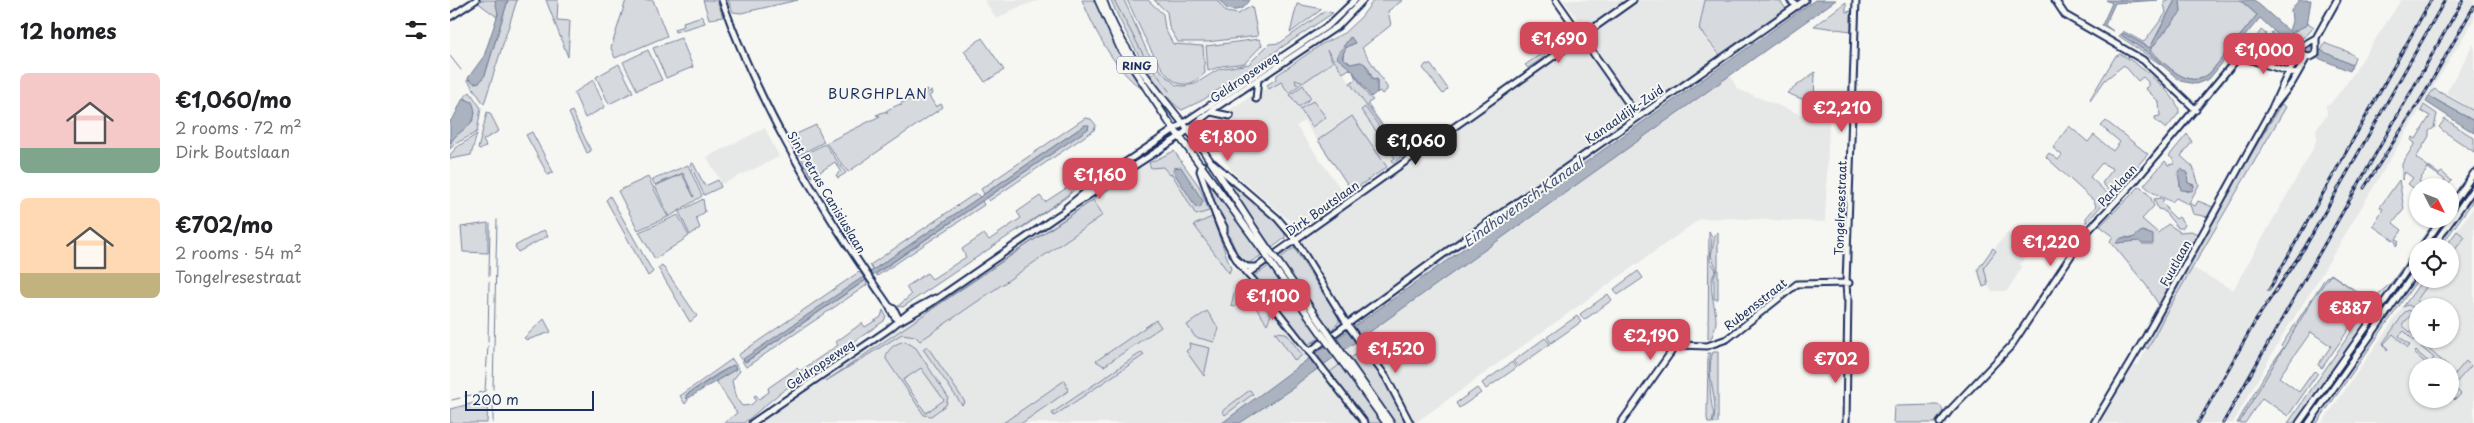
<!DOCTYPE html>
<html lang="en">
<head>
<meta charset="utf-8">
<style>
  :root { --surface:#fff; --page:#f6f6f6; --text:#202124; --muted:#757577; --accent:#d1495b }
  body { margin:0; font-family:"Playpen Sans",sans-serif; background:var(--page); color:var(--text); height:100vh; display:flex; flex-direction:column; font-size:19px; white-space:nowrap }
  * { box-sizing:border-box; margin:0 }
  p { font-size:16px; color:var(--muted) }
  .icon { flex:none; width:28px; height:28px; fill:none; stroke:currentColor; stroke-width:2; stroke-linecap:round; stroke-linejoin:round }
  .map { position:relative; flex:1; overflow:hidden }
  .sheet { display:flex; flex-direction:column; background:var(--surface); width:450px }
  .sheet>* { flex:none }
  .needle { width:32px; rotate:132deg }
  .controls { position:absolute; left:1959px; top:178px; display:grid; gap:10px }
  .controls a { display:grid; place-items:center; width:50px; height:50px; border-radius:50%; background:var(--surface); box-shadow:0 1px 4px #0004; font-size:25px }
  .scale { position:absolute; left:15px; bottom:12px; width:129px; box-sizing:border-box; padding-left:5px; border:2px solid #1b2f5e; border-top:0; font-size:14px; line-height:18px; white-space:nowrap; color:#1b2f5e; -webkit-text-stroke:4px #f6f6f2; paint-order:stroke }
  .price { position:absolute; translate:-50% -42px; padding:0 11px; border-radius:10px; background:var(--accent); color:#fff; font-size:16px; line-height:32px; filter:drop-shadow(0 1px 2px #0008) }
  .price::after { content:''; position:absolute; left:50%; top:30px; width:15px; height:11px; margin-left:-8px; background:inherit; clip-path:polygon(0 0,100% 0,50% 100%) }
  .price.current { background:#222; color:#fff }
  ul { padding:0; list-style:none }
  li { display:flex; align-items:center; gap:15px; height:125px; padding:0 20px }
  li span { display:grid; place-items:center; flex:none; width:140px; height:100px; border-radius:8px; color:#555 }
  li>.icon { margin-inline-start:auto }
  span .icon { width:60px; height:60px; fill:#fffc; stroke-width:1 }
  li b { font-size:21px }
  h2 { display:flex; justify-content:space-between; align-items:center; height:60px; padding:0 20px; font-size:21px }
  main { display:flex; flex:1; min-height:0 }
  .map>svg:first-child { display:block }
  .built { fill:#e6e7e7; fill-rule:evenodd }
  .green { fill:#d6d9dd; stroke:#78849e; fill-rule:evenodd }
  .water { fill:#abb2c0; stroke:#717e99 }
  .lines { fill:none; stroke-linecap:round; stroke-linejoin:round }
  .stream { stroke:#717e99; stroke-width:1 }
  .secondary-casing { stroke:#1b2f5e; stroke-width:9 }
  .primary-casing { stroke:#1b2f5e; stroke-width:9 }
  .secondary { stroke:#f6f6f2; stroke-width:5 }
  .primary { stroke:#f6f6f2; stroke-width:5.5 }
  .rail-casing { stroke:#1b2f5e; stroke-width:3 }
  .rail { stroke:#f6f6f2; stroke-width:1; stroke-dasharray:4; stroke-linecap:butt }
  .primary-bridge-casing { stroke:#1b2f5e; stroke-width:9; stroke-linecap:butt }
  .primary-bridge { stroke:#f6f6f2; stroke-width:5.5 }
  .labels { text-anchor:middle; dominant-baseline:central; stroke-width:4; stroke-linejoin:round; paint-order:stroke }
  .shield { fill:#f6f6f2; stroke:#5d6b8a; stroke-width:1 }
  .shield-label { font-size:11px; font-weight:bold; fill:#1b2f5e }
  .street-label { font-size:12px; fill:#1b2f5e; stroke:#f6f6f2 }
  .neighbourhood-label { font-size:14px; letter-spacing:1px; fill:#1b2f5e; stroke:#f6f6f2 }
  .water-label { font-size:14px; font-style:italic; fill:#46567b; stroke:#f6f6f2 }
</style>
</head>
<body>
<main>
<section class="sheet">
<h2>12 homes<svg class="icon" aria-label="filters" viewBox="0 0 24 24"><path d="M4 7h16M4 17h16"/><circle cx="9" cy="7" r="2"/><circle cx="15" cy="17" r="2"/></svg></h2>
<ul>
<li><span style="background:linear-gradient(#f6c9c9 75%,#7fa58c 0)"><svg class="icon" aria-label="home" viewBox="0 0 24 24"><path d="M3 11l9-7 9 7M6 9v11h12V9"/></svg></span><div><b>€1,060/mo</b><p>2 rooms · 72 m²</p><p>Dirk Boutslaan</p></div></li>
<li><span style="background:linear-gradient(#ffd9b3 75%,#c2b280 0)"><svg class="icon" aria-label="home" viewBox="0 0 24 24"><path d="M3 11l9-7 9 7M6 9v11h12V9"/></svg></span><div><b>€702/mo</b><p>2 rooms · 54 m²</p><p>Tongelresestraat</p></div></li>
</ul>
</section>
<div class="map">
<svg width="2024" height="423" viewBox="0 0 2024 423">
  <rect width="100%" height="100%" fill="#f6f6f2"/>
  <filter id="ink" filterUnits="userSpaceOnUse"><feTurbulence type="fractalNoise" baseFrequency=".02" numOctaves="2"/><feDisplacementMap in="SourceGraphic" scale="10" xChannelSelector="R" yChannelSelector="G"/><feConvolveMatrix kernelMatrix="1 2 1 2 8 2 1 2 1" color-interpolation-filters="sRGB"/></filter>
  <g filter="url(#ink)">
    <!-- built -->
    <path class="built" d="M534,0H590L564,9L547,19Z
      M1114,0H1255L1248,29L1274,63L1287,89L1365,120L1379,121L1375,222L1273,218L1250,219L965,423H306L369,381L454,319L550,255L699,163L720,168L759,211L780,268L788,270L812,257L849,234L839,220L783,172L755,133L765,126L771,116L808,91L810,92L818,87L819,89L837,77H853L882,57L952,157L902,191L854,121L846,126L898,199L1139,36Z
      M1951,0H2024V19L1862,290L1834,333L1783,423H1648L1683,365L1688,366L1705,329L1741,267L1783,290L1862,151L1867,137L1866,129L1877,115L1876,105L1881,103L1899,80Z
      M2024,43V110L1996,93Z
      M315,128L329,157L272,184L257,157Z
      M2024,207V423H1872L1972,279H2000V246H1995ZM1968,306H2000V339H1968ZM1968,366H2000V399H1968Z
      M1557,233L1564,234L1582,250L1570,264L1572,267L1557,291H1541L1538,284L1535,285L1529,268Z"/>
    <!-- green -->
    <path class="green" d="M30,0H45L48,10L47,17L27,2Z
      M58,0H67L34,104L17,79L27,83L35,75Z
      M96,0H108L107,20L120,21L118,57Z
      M176,0H203L217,36L165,58L161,48Z
      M253,0H267L273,17L259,19Z
      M278,0H348L291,13L283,12Z
      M632,0H646L671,57L692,89C664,69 645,31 632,0Z
      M661,0H674L697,51L713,73L726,85L733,86L745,84L769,69L799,64L819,44L830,43L875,11L883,13L753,100L732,110C709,97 671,26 661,0Z
      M677,0H698L713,14L715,29L723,44L753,46L755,73C747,80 739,87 728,83C708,75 687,19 677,0Z
      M704,0H767L776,12L788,14L802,6L808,36L757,42H728L719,27L717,12Z
      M924,0H953L938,11L941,25L912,48L937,87V90L932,94L930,91L927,93V79L923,80L918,67L910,62L901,64L893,59L894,49L905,43L900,37L887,56L901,70L899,69L893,73L877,50L883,62L854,82L845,79L846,84L852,83L839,93L831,82L819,89L817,85L826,79L827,75L872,44L894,33L911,17Z
      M1255,0H1320L1330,1L1337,10L1272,58L1249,29Z
      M1715,0H1725L1700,48L1673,33L1671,35L1700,54L1719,70L1669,36L1673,31L1693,42L1695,41L1716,13L1714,3Z
      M1730,0H1790L1807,15L1760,73C1738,92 1716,64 1700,50L1731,12Z
      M1396,2V12L1401,11V31L1364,26Z
      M847,4L872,9L840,33Z
      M252,16L255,23L225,32L224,29L234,26L233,22Z
      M1858,23L1864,27L1857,35L1849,40L1841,33Z
      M1811,30L1816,34L1808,44L1828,58L1835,45L1834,41L1821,33L1824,30L1845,48L1841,54L1826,61L1806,52L1805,44L1808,40L1806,38Z
      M1120,34L1122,39L1078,68L1075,65Z
      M231,38L243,67L216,78L203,48Z
      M532,38L554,70L535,82L514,51Z
      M809,39L812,45L795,63L772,66L758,71L756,46Z
      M1875,43C1883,48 1900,50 1905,57L1902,65L1871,51Z
      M198,50L212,80L187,90L173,62Z
      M1670,54C1684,60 1731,97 1729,113L1716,129L1705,120V117L1710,116L1709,102L1695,88L1698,87V82L1693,77L1688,81L1674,65L1655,80L1641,100L1640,99L1665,57Z
      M169,64L183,92L159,104L146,77Z
      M976,64L981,65L998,89L993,94L973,68Z
      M903,72L919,97L923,100L918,103V105L954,155L952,157L948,147L946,148L940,137L939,138L933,126H931L900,83L906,79Z
      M1365,72L1364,104L1337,93Z
      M143,80L155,107L135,118L124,93Z
      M853,85L861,98L849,107L840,95Z
      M1984,89L2024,111V121L1979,96Z
      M477,90L469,97L481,91L482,94L479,96L486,107L491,104L493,107L398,172L376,143L430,116L426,115L436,111L437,113V110L450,104L451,106V103L460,99L463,100L462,98Z
      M20,92L31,108L27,132L5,144L0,149C0,131 23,131 25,112L16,98H13Z
      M863,101L876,117L862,127L850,109Z
      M1831,104L1836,107L1715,315L1698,349L1693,346L1736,265Z
      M1974,105L1987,114L1984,128L1979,131V136L1966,158L1989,174L1992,172L2002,181L1997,186L1993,184L1995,180L1978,168L1969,181L1976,186H1968L1967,191L1958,184L1963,178L1955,172L1952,180V164L1965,143L1961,140L1963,137L1966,139L1980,116L1971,111Z
      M915,107L951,157L944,163L942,160L945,158L911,110Z
      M122,111L141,151L137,153L119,113Z
      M37,112L40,113L49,131L33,140L36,146L30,150L28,149Z
      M902,116L937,167L902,191L868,140Z
      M635,118L641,119L646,125L644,130L539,201L537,198L639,128L635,125L534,194L531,189Z
      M1995,119L2024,138V152L1992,130L1989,127Z
      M1656,121L1698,154L1662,194L1652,183L1663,169L1652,163L1640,177L1660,196L1636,223V218L1646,206L1644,201L1596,157L1599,153L1608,160L1612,155L1603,148L1619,126L1638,142L1644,135L1663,151L1670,142L1651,126Z
      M366,125L374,142L349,155L340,137Z
      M82,132L103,172L98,175L76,135Z
      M27,134L21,155L0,159V155L7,147Z
      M1737,134L1742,142L1731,156L1743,167L1749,185L1739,203L1745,206L1748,201L1763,207L1758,217L1743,214L1740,205L1726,198L1722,202L1702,192L1694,185L1715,161L1718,165L1724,164V160L1719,156ZM1735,171L1738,183L1744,185V187L1738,192L1730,187L1729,174Z
      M375,144L396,173L388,178L386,175L391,171L385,162L362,177L350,156Z
      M724,151L749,186L759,211L746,215L722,174L720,175L713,167L701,168L699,163Z
      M243,163L255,186L268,180L271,187L254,195L240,164Z
      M238,165L252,196L219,217L205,186L232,174L244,197L233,173L205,185L202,180Z
      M753,172L812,255L799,263H794L789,258L769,212L765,209Z
      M198,177L218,217L188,230L168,191Z
      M774,177L830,225L835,231V238L822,248Z
      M1949,180L1954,209L1943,223L1952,230L1946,239L1949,241L1946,246V242L1923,226L1933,209L1930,207Z
      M1690,186L1700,196L1704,206L1692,219L1708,233L1718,224L1730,232L1741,231L1748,234L1709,305L1696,285L1660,241L1663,236L1650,226ZM1692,231L1703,235L1686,241L1666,243L1674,237L1683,238Z
      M618,187L621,192L603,206L453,307L448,306L461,295L456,287L477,273L482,279L516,257L512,249L534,234L539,240L571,218L567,212L590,196L595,202Z
      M2024,192L2021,204L1991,246H1986Z
      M526,193L530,197L423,270L420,265Z
      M160,196L203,272L198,276L156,200Z
      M1711,198L1714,200L1712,202L1717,207L1716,209L1726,219L1729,217L1735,225L1733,228H1728L1713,210L1708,209L1704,199Z
      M253,199L255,212L246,218L250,228L240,235L229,212Z
      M643,200L653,215L470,341L465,336L452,334L376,381Z
      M532,201L534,205L427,276L426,274Z
      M228,215L239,236L205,259L189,232Z
      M762,217L781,268L779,273L744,225Z
      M1986,219H1989L1968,246L1846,423H1838L1926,296L1942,282Z
      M38,223V253L13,252L11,227Z
      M94,230L98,236L68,252L65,246Z
      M1259,231L1262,237L1260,260L1266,270C1256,285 1266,305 1266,321C1266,328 1263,331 1262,337L1258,339Z
      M2007,231L2015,237L2000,256V246H1996Z
      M1268,232V299H1264V277L1267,269L1261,256L1265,235Z
      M844,248L889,318V322L880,331L830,258Z
      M1543,248L1546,251L1534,267L1538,285L1533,287L1528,269Z
      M1967,258V264L1856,423H1851Z
      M212,265L247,316L240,322L208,268Z
      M819,266L866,328L870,338L857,345L805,281L804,276Z
      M1188,271L1193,278L1168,295L1164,289Z
      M409,272L414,277L293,360L296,362L306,355L416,280L417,285L296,367L288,355Z
      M1967,273L1968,279L1867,423H1861Z
      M1882,275L1919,300L1872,368L1868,365L1881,346L1861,332L1829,377L1849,392L1864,371L1868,373L1838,416L1812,398L1795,423H1787L1817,371L1833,348L1831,346L1876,277Z
      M1973,279H1982L1967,300L1969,302L1964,308L1958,305L1953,307Z
      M796,285L821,315L817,324L798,296L787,303L785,307L781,306L784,293Z
      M1158,294L1162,300L1134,320L1130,314Z
      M433,310L436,316L434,321L330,393L294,423H274L287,413L266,381L286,369L284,365L267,374L236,395L238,400L235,404L230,396L282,359L290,371L282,381L286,398L292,406L301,405L306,400L304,396L306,395L309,399L319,392L318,388L347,368L350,371L388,345L386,342L412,323L415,327L431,317Z
      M1959,310L1963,313L1952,325L1967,338L1964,341L1954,331L1949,336L1960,345L1958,348L1943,334L1934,344L1938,349L1937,351L1933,343L1955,312Z
      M757,311L769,329L764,342L745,337L737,325Z
      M1127,316L1131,322L1101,343L1097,337Z
      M94,319L101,332L77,340L74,338Z
      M706,320L711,327L654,366L646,361Z
      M825,332L836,333L852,355L845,361Z
      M1095,338L1100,344L1068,367L1063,361Z
      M455,341L466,348L498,397L496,405L481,416L474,415L436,359C436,349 446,343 455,341ZM471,368L494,400L476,413L453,380Z
      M739,343L760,348L754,376L736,351L740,348Z
      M1973,344L1998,366H1979L1964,353L1966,351L1980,363L1984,358L1970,346Z
      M477,346L515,402L512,405L473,349Z
      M912,350L942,392L955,423H945L942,420L902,362L901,358Z
      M692,352L694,355L604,416L602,413L605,411Z
      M1263,352H1268V423H1263C1270,401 1254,375 1263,352Z
      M1258,353H1261C1258,362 1260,405 1264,414L1262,423H1258L1257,418Z
      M2016,361L2021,366L2003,386L2011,394L2005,400L2000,395V380Z
      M1062,362L1066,368L1036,389L1032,383Z
      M889,365L893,368L933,423H916L880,372Z
      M615,380L618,391L572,423H553Z
      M1027,388L1031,393L1009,408L1006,403Z
      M800,390L803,394L775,415L772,411Z
      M36,400L38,402L37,423H0V409Z
      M1486,405L1491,406L1493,411L1485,423H1443L1444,406Z"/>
    <!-- water -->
    <path class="water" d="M45,0H58L35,75L30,82L24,83L18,78L34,56L48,14Z
      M769,0H800C794,9 787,12 777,9Z
      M1365,0H1386L848,383L846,386L790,423H772L865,354Z
      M1656,0H1708L1665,3L1655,25L1663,31L1652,25L1662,3Z
      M1725,0H1730L1731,12L1700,50C1716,64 1738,92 1760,73L1807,15L1790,0H1804L1839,31L1842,21L1841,10L1849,0H1861L1857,25L1841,33L1849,40L1902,65L1900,71L1841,47L1810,18L1759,79L1746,84L1730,81L1700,54L1671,35L1673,33L1700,48Z
      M901,37L905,43L896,47L892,57L901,64L911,62L915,64L923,80L927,79V92L921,97L902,70L887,58L888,53Z
      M1979,96L2024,121V133L1976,102Z
      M13,98L22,102C33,125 9,128 0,143V121L4,117Z
      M635,125H639L638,129L295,362L293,359L299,355Z
      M731,167L753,201L750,208L746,207L723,171L724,168Z
      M1731,169L1737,173L1738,183L1744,185L1742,191L1731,190L1728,173Z
      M1692,231L1703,235V244H1692L1689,241L1666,243L1671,238H1683Z
      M283,365L286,369L237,399L236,395Z"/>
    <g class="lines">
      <!-- stream -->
      <path class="stream" d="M664,0L694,56L719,91
        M0,56L11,70
        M568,231L618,196L641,171
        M39,276L40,224
        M1867,293L1881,274L1916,298
        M478,311L671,181
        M38,342L39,282
        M43,389L47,220
        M28,393L35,391L38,346
        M15,396L22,395
        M2,400L10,398
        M43,423V402
        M1789,423L1864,297"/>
      <!-- secondary casing -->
      <g class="secondary-casing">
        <path id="secondary" d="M272,0C311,111 372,211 439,306L444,309L450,321
          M1106,0L1188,117
          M1340,0L1347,6
          M1605,0L1615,15L1693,60L1746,110
          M0,17L26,0
          M1866,38L1852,46V53C1856,58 1861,58 1866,54V38L1887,0
          M806,99L808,79
          M1822,108L1838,73L1852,53
          M761,112L780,116
          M763,163L827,218L845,239L897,324L936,377L960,423
          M752,165L750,171C764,208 774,252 803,280L915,423
          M617,207L658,174L879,25L905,0
          M2000,208L2024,173
          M766,213L774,227V232
          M1973,246L1992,219
          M1983,246L2024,188
          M787,260L797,267H805
          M797,274L1183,0
          M1397,299L1396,283L1406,0
          M439,306L444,316L450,321
          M450,321L481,303L607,216L729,137L765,108L888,26L913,0
          M859,352L999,250L1355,0
          M302,423L439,329L461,311L485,298
          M1171,423L1224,348L1229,345L1257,346L1277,339L1347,284L1399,283
          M1396,423L1398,296
          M1490,423L1500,410L1561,346L1636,233L1686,180L1786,60L1794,58L1847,74
          M1644,423L1696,336L1821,110L1842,83L1857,57
          M1849,423L1968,254
          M1859,423L1968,268"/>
      </g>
      <!-- primary casing -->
      <g class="primary-casing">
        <path id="primary" d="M648,0L670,48L718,121L814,252
          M653,0C672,54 711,94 745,139C771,175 793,213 818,249
          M826,259L878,333
          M821,263L873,336
          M897,360L941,423
          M893,363L936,423"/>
      </g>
      <!-- secondary -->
      <use href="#secondary" class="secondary"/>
      <!-- primary -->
      <use href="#primary" class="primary"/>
      <!-- rail casing -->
      <g class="rail-casing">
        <path id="rail" d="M1914,188L1976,91L2024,6
          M1819,290L1981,0
          M1748,423L1806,320L1855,247L1995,0
          M1773,423L2013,0"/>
      </g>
      <!-- rail -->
      <use href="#rail" class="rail"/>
      <!-- primary-bridge casing -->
      <g class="primary-bridge-casing">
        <path id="primary-bridge" d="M818,249L826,259
          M814,252L821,263
          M878,333L897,360
          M873,336L893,363"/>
      </g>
      <!-- primary-bridge -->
      <use href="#primary-bridge" class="primary-bridge"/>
    </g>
  </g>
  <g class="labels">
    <!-- shield labels -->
    <rect class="shield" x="667" y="56.5" width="40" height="17" rx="4"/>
    <g class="shield-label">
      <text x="687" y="65">RING</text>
    </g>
    <!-- street labels -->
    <g class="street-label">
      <text transform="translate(794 77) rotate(-34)">Geldropseweg</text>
      <text transform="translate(1174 114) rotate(-35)">Kanaaldijk-Zuid</text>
      <text transform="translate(1667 185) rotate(-48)">Parklaan</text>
      <text transform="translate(377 192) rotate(59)">Sint Petrus Canisiuslaan</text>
      <text transform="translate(872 208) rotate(-35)">Dirk Boutslaan</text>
      <text transform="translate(1390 208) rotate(-88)">Tongelresestraat</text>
      <text transform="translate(1725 263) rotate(-61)">Fuutlaan</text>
      <text transform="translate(1305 304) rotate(-38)">Rubensstraat</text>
      <text transform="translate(370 364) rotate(-34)">Geldropseweg</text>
    </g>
    <!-- neighbourhood labels -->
    <g class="neighbourhood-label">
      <text x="428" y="93">BURGHPLAN</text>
    </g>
    <!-- water labels -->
    <g class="water-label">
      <text transform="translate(1073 202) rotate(-35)">Eindhovensch Kanaal</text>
    </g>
  </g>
</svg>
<div class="controls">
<a><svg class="needle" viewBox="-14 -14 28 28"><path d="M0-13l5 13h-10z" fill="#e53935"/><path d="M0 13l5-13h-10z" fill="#757577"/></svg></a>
<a><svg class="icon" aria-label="locate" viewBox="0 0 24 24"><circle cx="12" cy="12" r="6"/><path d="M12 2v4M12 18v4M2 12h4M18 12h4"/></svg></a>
<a>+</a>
<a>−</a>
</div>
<div class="scale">200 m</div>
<b class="price" style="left:1109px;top:64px">€1,690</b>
<b class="price" style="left:1814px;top:75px">€1,000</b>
<b class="price" style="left:1392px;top:133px">€2,210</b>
<b class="price" style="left:778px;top:162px">€1,800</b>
<b class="price current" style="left:966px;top:166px">€1,060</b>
<b class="price" style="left:650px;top:200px">€1,160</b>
<b class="price" style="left:1601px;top:267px">€1,220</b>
<b class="price" style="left:823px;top:321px">€1,100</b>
<b class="price" style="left:1900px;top:333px">€887</b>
<b class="price" style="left:1201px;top:361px">€2,190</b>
<b class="price" style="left:946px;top:374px">€1,520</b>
<b class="price" style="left:1386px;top:384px">€702</b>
</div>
</main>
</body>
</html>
